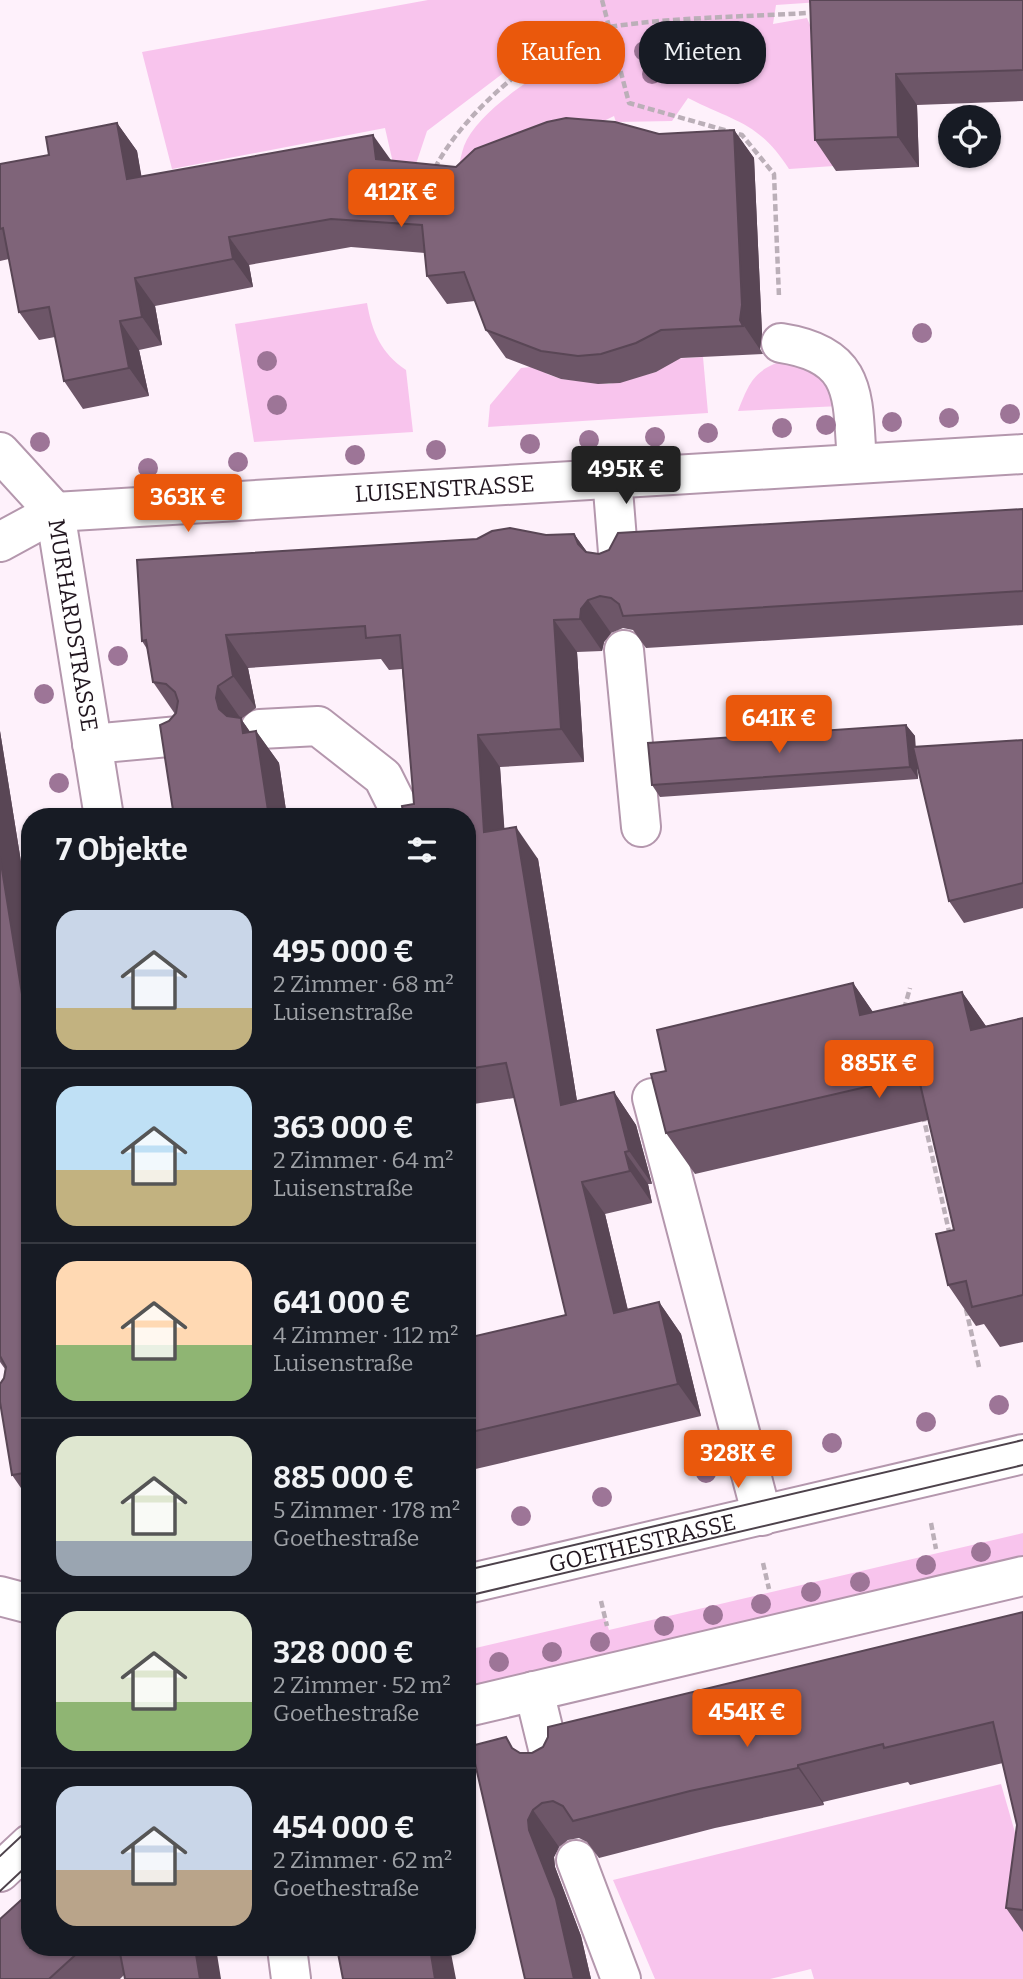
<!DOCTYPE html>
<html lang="de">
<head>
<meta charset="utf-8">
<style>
  :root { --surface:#171b24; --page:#20242c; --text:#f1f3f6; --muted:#9ea1a6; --line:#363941; --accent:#ea580c }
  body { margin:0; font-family:Bitter,serif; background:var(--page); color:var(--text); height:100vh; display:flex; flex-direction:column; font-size:26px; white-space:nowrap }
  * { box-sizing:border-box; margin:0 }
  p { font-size:23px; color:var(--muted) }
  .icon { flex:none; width:38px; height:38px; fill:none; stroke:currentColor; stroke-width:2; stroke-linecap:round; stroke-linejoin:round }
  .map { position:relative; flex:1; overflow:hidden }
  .drawer { position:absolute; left:21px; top:808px; width:455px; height:1148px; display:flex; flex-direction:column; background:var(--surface); border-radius:28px; box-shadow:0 2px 5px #0004 }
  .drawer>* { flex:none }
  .top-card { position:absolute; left:497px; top:21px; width:420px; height:63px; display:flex; gap:14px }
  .tools { position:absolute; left:938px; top:105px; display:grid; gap:14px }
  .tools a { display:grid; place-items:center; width:63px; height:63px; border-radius:50%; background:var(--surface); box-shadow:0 2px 5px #0004; font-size:35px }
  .price { position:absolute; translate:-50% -60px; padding:0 16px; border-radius:7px; background:var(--accent); color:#fff; font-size:23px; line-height:46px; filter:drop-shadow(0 2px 4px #0008) }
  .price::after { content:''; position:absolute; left:50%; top:42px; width:21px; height:16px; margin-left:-10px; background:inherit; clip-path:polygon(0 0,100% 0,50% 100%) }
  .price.active { background:#222; color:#fff }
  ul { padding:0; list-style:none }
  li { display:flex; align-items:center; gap:21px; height:175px; padding:0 35px }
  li+li { border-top:2px solid var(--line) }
  li span { display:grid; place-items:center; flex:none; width:196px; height:140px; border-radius:21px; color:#555 }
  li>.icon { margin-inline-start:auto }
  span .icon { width:84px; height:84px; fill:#fffc; stroke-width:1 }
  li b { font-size:30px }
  h2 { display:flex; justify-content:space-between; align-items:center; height:84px; padding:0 35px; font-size:30px }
  .pill { padding:0 24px; border-radius:28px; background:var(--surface); box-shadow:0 2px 5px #0004; font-size:24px; line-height:63px }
  .pill.active { background:var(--accent); color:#fff }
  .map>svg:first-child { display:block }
  .green { fill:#f8c4ed }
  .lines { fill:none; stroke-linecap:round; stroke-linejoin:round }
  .minor-casing { stroke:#b497ad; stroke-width:42 }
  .path { stroke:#bbafb8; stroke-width:4.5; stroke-dasharray:7 3.5; stroke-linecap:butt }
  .minor { stroke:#fff; stroke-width:38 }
  .tram { stroke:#4d424b; stroke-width:2 }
  .tree { fill:#9d7597 }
  .wall { fill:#6d5668 }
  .shaded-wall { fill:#594655 }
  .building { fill:#7f6479; stroke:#594655; stroke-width:2 }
  .labels { text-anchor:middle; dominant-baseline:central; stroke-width:5; stroke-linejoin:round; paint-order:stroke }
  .street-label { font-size:23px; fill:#21161f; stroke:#fff }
</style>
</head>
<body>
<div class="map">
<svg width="1023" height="1979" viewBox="0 0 1023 1979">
  <rect width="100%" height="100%" fill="#fef1fb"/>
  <!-- green -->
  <path class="green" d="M428,0H849L776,5L773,24L807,18L810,25L830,24L834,166L789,169C759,122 735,122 688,98L672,121L616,122L614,116L454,194C457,178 459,161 464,146C479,107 552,65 588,45L577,23L547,40L427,131L414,170L393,163L385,128L172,169L142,52Z
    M367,303C372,332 381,353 406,370L413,432L254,442L235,324Z
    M703,357L708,413L488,427L490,405L521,368L541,366L547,374L561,379L609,384L656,372L670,359Z
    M788,359L830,378L840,406L738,411C750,380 755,369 788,359Z
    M1023,1533V1559L467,1689V1650L605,1618L609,1630Z
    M1001,1784L1023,1860V1979H814L811,1969L770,1979H655L613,1880Z"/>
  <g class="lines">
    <!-- minor casing -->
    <g class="minor-casing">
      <g id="minor">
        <path d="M781,343C860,355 852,398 857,463"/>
        <path id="s1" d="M0,452L55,512L104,817"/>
        <path d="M612,477L619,565"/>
        <path id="s2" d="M0,542L55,512L1023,454"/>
        <path d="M624,650L641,827"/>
        <path d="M260,729L318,726L383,777L403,817"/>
        <path d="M92,744L179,736"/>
        <path d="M652,1098L762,1516"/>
        <path id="s3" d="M467,1584L1023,1454"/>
        <path d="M0,1596L30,1604"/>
        <path d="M534,1691L553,1769"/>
        <path d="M467,1707L1023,1576"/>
        <path d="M576,1860L621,1979"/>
        <path d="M0,1872L30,1844"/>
        <path d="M287,1948L291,1979"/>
      </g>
    </g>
    <!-- path -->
    <path class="path" d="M602,0L629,103L742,135L774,174L779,297
      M435,168C462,114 548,37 609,27C674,17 742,17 807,13
      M904,1009L910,988
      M923,1115L950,1236
      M966,1309L979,1367
      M23,1487L30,1531
      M931,1523L936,1549
      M763,1563L769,1589
      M601,1601L607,1626"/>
    <!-- minor -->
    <use href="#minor" class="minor"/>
    <!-- tram -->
    <path class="tram" d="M467,1570L1023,1440
      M467,1596L1023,1465
      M0,1856L30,1828
      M0,1891L30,1863"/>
  </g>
  <!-- trees -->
  <g class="tree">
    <circle cx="644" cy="51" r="10"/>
    <circle cx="652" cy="74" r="10"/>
    <circle cx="922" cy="333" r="10"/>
    <circle cx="267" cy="361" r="10"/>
    <circle cx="277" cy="405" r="10"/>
    <circle cx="1010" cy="414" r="10"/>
    <circle cx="949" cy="418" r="10"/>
    <circle cx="892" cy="422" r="10"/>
    <circle cx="826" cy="425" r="10"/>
    <circle cx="782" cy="428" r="10"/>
    <circle cx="708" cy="433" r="10"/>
    <circle cx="655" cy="437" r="10"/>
    <circle cx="589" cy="440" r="10"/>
    <circle cx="40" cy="442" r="10"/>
    <circle cx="530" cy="444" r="10"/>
    <circle cx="436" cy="450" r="10"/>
    <circle cx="355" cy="455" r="10"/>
    <circle cx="238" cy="462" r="10"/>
    <circle cx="148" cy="468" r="10"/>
    <circle cx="118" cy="656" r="10"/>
    <circle cx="44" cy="694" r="10"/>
    <circle cx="59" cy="783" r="10"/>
    <circle cx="999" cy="1405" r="10"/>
    <circle cx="926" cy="1422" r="10"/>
    <circle cx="832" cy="1443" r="10"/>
    <circle cx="706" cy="1473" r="10"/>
    <circle cx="602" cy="1497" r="10"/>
    <circle cx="521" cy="1516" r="10"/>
    <circle cx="981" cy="1552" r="10"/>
    <circle cx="926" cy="1565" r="10"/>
    <circle cx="860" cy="1582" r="10"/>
    <circle cx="811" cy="1592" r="10"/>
    <circle cx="761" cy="1604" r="10"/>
    <circle cx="713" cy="1615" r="10"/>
    <circle cx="664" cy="1626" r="10"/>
    <circle cx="600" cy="1642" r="10"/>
    <circle cx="552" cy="1652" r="10"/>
    <circle cx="499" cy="1662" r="10"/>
  </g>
  <!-- wall -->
  <path class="wall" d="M810,0H1023V101L917,105L919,167L836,171L815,140Z
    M117,123L137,151L141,176L391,161L456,167L659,134L734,130L754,158L762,333L760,349L763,354L681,358L656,372L620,383L598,384L561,379L506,358L486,330L475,301L447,304L427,276L425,253L351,247L249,265L253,287L155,306L162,345L139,350L149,396L83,409L64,381L55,337L39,340L19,312L9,259L0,261V164L49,155Z
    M1023,509V625L646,648L633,630L623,628L611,633L604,642L602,651L577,652L584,762L500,767L504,829L538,859L577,1101L614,1092L636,1125L652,1184H648L652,1203L605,1214L628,1310L659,1302L681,1334L701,1416L467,1471V1338L566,1315L514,1098L467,1105V817L414,804L402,669L389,670L381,659L248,668L256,708L241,719L250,732L256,731L279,763L287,817H174L169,721L175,714L153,682L147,649L142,641L546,535L574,534L587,552L599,554Z
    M906,725L915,736V747L1023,740V908L964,923L949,901L916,761L918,779L660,797L652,785Z
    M0,731L30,918V1501L12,1475L4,1378L5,1369L0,1362Z
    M853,983L873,1012L962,992L986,1026L1023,1018V1342L1000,1347L984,1324L976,1326L948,1285L954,1230L928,1120L695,1174L666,1133V1071Z
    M1023,1612V1932L1006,1908L1017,1825L1003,1763L910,1785L908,1782L823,1802L824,1805L715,1828L599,1858L587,1842L579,1838L568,1840L559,1847L554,1857L555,1867L581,1936L591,1979H525L514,1749L520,1753H532Z
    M30,1948H216L124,1975L120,1979H0Z"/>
  <!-- shaded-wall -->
  <path class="shaded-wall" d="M896,74L917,105L919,167L898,137Z
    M117,123L137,151L147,207L127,179Z
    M734,130L754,158L762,333L760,349L763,354L740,320Z
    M373,135L393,163L376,159Z
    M229,237L249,265L253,287L233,259Z
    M135,278L155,306L162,345L142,317Z
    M120,321L139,350L149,396L129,368Z
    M574,534L597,566L578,544Z
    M588,600L611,633L604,642L602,651L580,619L581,609Z
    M554,620L577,652L584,762L561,729Z
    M226,635L248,668L256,708L233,676Z
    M218,686L258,743L256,731L279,763L287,817H269L238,731L219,709L216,698Z
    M906,725L915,736L918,779L910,767Z
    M0,731L30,918V1044L0,857Z
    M478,735L500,767L507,865L484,832Z
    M516,827L538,859L583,1138L561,1105Z
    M853,983L881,1024L860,1015Z
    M962,992L990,1032L971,1030Z
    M614,1092L636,1125L652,1184L629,1151Z
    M625,1152L648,1184L652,1203L630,1171Z
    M582,1182L605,1214L636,1345L614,1313Z
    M659,1302L681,1334L701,1416L678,1384Z
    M798,1765L823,1802L824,1805L798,1768Z
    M533,1810L559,1847L554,1857L555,1867L581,1936L591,1979H574L529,1830L528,1820Z
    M195,1948H216L221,1979H200Z
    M430,1948H450L456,1979H435Z"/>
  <!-- building -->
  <path class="building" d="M810,0H1023V70L896,74L898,137L815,140Z
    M566,118L615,122L659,134L734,130L742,305L740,320L743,326L661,330L636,343L601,354L578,356L541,351L486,330L464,272L427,276L422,225L331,219L229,237L233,259L135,278L142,317L120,321L129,368L64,381L49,307L19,312L3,228L0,229V164L49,155L46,137L117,123L127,179L373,135L376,159L456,167L475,149L547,122Z
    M1023,509V591L623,616L619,604L611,598L600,596L588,600L581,609L580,619L554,620L561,729L478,735L484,832L516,827L561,1105L614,1092L629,1151L625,1152L630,1171L582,1182L614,1313L659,1302L678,1384L467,1433V1338L566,1315L506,1063L467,1069V817H404L402,806L414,804L400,635L366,638L365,626L226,635L233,676L218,686L216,698L219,709L227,716L241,718L243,733L256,731L269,817H174L160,725L169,721L176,713L178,701L175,692L166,684L153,682L146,640L142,641L137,560L477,539L492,531L510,528L546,535L574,534L578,544L586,552L599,554L609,550L618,533Z
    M906,725L910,767L652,785L648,743Z
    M1023,740V883L949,901L913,747Z
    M0,857L30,1044V1472L12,1475L0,1402V1384L4,1378L6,1367L0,1356Z
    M853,983L860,1015L962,992L971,1030L1023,1018V1295L972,1307L966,1281L948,1285L936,1234L954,1230L918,1075L666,1133L651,1074L666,1071L657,1030Z
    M1023,1612V1910L1006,1908L1017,1825L993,1722L884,1748L883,1744L798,1765V1768L690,1791L573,1821L563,1806L553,1801L542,1803L533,1810L528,1820L529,1830L556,1899L574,1979H525L471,1746L506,1737L512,1748L520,1753H532L543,1747L548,1737V1727Z
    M30,1892V1948H83L49,1979H0V1919Z
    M119,1948H195L200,1979H125Z
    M337,1948H430L435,1979H343Z"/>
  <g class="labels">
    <!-- street labels -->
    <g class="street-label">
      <text stroke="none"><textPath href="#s2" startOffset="453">LUISENSTRASSE</textPath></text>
      <text stroke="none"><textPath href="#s1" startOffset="196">MURHARDSTRASSE</textPath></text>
      <text stroke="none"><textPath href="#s3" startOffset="180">GOETHESTRASSE</textPath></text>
    </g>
  </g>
</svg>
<div class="tools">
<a><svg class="icon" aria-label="locate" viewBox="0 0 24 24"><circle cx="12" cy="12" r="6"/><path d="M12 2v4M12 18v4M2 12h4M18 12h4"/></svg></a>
</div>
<b class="price" style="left:401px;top:229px">412K €</b>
<b class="price active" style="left:626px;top:506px">495K €</b>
<b class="price" style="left:188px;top:534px">363K €</b>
<b class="price" style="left:779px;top:755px">641K €</b>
<b class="price" style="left:879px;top:1100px">885K €</b>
<b class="price" style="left:738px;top:1490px">328K €</b>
<b class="price" style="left:747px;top:1749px">454K €</b>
<div class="top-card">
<a class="pill active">Kaufen</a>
<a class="pill">Mieten</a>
</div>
<section class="drawer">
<h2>7 Objekte<svg class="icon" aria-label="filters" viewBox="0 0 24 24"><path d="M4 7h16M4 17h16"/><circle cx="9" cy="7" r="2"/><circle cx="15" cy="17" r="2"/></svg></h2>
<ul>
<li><span style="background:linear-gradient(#c9d6e8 70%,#c2b280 0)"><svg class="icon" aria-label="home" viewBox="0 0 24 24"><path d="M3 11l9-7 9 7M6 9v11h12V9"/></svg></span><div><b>495 000 €</b><p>2 Zimmer · 68 m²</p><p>Luisenstraße</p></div></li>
<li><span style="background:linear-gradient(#bfe0f5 60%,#c2b280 0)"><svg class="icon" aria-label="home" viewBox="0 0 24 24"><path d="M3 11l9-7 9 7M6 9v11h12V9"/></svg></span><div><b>363 000 €</b><p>2 Zimmer · 64 m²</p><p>Luisenstraße</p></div></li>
<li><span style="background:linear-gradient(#ffd9b3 60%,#8fb573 0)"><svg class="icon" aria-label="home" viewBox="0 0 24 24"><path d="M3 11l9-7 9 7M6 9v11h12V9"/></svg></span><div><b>641 000 €</b><p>4 Zimmer · 112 m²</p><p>Luisenstraße</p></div></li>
<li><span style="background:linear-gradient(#dfe7d0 75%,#9aa5b1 0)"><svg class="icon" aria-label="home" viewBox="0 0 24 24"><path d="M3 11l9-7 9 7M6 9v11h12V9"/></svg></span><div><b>885 000 €</b><p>5 Zimmer · 178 m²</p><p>Goethestraße</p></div></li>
<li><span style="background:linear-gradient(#dfe7d0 65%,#8fb573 0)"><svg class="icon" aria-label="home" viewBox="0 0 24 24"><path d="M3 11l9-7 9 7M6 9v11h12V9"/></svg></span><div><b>328 000 €</b><p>2 Zimmer · 52 m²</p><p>Goethestraße</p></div></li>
<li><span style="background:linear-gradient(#c9d6e8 60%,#b9a48a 0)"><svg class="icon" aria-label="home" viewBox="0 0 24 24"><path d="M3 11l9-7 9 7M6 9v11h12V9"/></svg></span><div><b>454 000 €</b><p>2 Zimmer · 62 m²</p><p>Goethestraße</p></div></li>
</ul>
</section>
</div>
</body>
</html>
